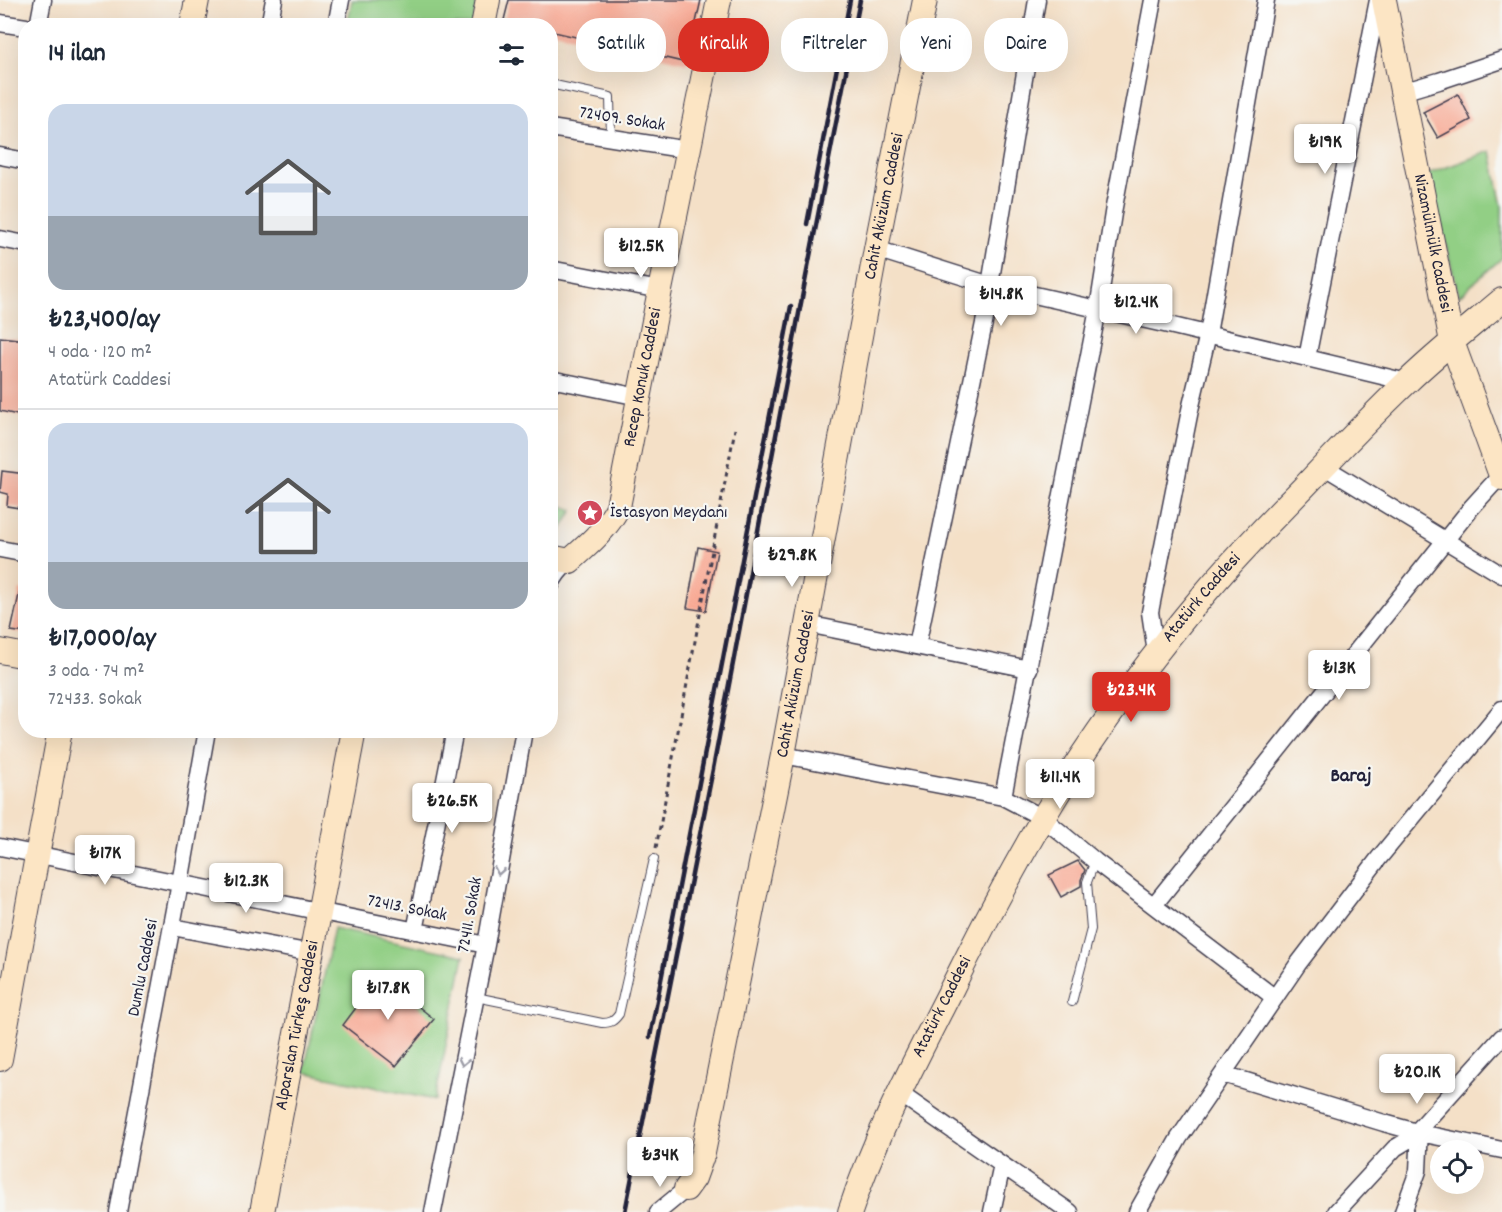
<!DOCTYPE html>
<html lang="tr">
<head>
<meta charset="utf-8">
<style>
  :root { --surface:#fff; --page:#f2f2f3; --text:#1f2937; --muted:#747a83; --line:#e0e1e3; --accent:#d93025 }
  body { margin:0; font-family:Dekko,sans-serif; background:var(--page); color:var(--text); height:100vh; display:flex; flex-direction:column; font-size:22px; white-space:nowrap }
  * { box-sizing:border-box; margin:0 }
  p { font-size:20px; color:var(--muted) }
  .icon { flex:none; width:33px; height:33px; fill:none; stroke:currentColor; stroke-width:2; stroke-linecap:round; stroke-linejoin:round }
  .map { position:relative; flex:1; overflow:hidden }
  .panel { position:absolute; left:18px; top:18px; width:540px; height:720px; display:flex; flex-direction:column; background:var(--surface); border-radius:24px; box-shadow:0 6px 24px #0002 }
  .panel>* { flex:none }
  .top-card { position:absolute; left:576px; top:18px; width:570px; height:54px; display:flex; gap:12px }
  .fabs { position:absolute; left:1430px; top:1140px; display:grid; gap:12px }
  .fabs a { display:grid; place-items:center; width:54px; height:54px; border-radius:50%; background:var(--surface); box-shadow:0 6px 24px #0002; font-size:30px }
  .price { position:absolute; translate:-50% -51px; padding:0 14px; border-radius:6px; background:#fff; color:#222; font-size:20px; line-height:39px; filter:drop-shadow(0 2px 3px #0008) }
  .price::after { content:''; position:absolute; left:50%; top:36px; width:18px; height:14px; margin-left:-9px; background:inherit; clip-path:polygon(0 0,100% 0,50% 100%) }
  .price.selected { background:var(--accent); color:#fff }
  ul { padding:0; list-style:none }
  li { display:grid; align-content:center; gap:12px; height:318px; padding:0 30px }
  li+li { border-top:2px solid var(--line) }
  li span { display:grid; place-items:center; height:186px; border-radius:18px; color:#555 }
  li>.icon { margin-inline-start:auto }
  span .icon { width:108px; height:108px; fill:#fffc; stroke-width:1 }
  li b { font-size:26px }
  h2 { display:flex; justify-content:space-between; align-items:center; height:72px; padding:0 30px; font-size:26px }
  .pill { padding:0 21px; border-radius:24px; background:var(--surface); box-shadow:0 6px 24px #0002; font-size:21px; line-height:54px }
  .pill.selected { background:var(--accent); color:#fff }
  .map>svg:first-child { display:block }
  .green { fill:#92cf85; stroke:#5a7860; stroke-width:1.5 }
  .building { fill:#f8a893 }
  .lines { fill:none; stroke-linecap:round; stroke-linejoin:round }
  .lane-casing { stroke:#423e50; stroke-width:10 }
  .street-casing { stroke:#423e50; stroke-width:19 }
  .secondary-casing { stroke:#423e50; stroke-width:26 }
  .path { stroke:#423e50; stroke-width:3; stroke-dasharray:4.5 4.5; stroke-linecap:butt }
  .lane { stroke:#fff; stroke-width:8 }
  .street { stroke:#fff; stroke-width:16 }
  .secondary { stroke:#fce5c4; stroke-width:24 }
  .rail { stroke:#22223b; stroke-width:4.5 }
  .oneway { stroke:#9c9ca7 }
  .labels { text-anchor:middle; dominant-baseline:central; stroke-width:4.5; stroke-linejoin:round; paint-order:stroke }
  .street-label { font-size:18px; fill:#22223b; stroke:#f6f6f2 }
  .poi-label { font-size:18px; fill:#22223b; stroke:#f6f6f2; text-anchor:start }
  .neighbourhood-label { font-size:20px; font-weight:bold; fill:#22223b; stroke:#f6f6f2 }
</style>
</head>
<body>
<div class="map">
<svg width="1502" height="1212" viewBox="0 0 1502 1212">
  <rect width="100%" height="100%" fill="#f6f6f2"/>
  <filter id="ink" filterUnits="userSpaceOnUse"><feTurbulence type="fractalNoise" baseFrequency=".0167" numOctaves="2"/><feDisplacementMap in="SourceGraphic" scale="12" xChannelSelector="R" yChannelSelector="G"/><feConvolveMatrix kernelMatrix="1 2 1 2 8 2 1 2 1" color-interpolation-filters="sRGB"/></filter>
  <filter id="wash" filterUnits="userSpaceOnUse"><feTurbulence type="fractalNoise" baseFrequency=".008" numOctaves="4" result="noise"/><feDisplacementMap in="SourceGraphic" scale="24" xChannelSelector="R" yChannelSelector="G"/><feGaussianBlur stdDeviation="1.35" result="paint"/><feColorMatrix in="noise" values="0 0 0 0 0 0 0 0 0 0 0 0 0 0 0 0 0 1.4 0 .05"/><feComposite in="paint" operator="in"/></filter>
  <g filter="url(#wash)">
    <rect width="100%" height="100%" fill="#f4e0c7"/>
    <!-- green -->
    <path class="green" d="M352,0H477L473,25L347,26Z
      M1491,151L1502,207V258L1459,296L1428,174Z
      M551,502L573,510L562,529L551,536Z
      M334,928L464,956L435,1100L304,1072Z"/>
    <g id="blocks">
      <!-- building -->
      <path class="building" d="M509,0H701L687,63L550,31V26H526L504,20Z
        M1458,94L1471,120L1438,138L1423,112Z
        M0,337L26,340V417L0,411Z
        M2,471L26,474V509L7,506L8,494L0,492Z
        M698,547L717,551L706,611L687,608Z
        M20,590L26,591V633L11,631Z
        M1078,861L1085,870L1081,880V886L1061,897L1049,875Z
        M380,976L434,1019L396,1066L343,1025Z"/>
    </g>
  </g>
  <g filter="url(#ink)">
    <use href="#blocks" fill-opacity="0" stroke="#423e50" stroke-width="1.5"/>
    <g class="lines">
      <!-- lane casing -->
      <g class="lane-casing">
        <path id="lane" d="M550,84L610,97L611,138
          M476,997L602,1023C611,1023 614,1021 619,1014L654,859
          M1072,1002L1091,929L1087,882L1095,861"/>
      </g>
      <!-- street casing -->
      <g class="street-casing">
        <path id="street" d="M0,23L26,27
          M38,26L43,0
          M269,26L274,0
          M336,26L341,0
          M1402,92L1439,81L1502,60
          M550,128L688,150
          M0,156L26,161
          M0,239L26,244
          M876,249L990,285L1173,326L1407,382
          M550,269L660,290
          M1307,358L1378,0
          M550,379L639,397
          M1323,466L1502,575
          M0,549L26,554
          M550,587C554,576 560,569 570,561
          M807,624L1029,669
          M917,646L988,304L990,285L1037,0
          M1156,652L1150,612L1190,410L1208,334L1266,0
          M783,755L1003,797L1043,818L1095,861L1275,998
          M1003,797L1098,309L1114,207L1153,0
          M0,847L486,945
          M1154,905L1471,508L1501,475
          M172,927L312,953
          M415,931L455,730
          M1223,1074L1384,1123L1420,1133L1502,1150
          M899,1093L1070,1212
          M118,1212L180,883L207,730
          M433,1212L486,945L524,730
          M658,1212L686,1189
          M992,1212L1002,1165
          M1137,1212L1179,1138L1298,964L1379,858L1502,709
          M1336,1212L1395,1148L1420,1133
          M1403,1212L1418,1171L1420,1128L1502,1037"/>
      </g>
      <!-- secondary casing -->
      <g class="secondary-casing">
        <g id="secondary">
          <path id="s1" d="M1384,0L1452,342L1502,478"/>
          <path d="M192,26L197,0"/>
          <path d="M483,26L488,0"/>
          <path id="s2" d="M550,557L570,561C589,544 606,530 618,507L660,290L719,0"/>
          <path d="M0,651L26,656"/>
          <path d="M0,1059L60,730"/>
          <path id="s3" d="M686,1189L694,1178L703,1153L783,755L876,249L925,0"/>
          <path id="s4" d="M262,1212L354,730"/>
          <path id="s5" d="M850,1212C875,1136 913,1065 949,994C978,935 1009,875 1043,818C1090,738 1146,663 1206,592C1236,556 1270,522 1303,488C1337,452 1371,416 1407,382C1437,353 1470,327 1502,300"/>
        </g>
      </g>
      <!-- path -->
      <path class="path" d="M656,848L735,429"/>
      <!-- lane -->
      <use href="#lane" class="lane"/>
      <!-- street -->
      <use href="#street" class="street"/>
      <!-- secondary -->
      <use href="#secondary" class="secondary"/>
      <!-- rail -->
      <path class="rail" d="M807,224L850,0
        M650,1037L791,306
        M625,1212L713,769L804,287L860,0"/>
    </g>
    <!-- one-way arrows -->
    <defs><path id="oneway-chevron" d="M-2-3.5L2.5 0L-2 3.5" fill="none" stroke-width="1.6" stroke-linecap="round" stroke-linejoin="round" transform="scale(1.5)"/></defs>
    <g class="oneway">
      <use href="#oneway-chevron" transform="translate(499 871) rotate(100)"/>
      <use href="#oneway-chevron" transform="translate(463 1062) rotate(101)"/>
    </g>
  </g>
  <!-- icons -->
  <defs>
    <g id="sight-disc" transform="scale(1.35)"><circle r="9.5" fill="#d1495b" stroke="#f6f6f2"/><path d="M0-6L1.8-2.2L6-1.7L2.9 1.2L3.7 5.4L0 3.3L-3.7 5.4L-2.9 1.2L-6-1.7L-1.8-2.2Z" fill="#fff"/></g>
  </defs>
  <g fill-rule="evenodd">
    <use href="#sight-disc" x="590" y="513"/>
  </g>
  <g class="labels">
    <!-- street labels -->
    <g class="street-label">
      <text transform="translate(622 120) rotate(9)">72409. Sokak</text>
      <text stroke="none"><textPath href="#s3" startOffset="1004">Cahit Aküzüm Caddesi</textPath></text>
      <text stroke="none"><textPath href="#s1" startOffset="248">Nizamülmülk Caddesi</textPath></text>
      <text stroke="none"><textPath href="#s2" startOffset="225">Recep Konuk Caddesi</textPath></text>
      <text stroke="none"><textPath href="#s5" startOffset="711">Atatürk Caddesi</textPath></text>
      <text stroke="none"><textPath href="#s3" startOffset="518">Cahit Aküzüm Caddesi</textPath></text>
      <text transform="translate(407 909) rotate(11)">72413. Sokak</text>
      <text transform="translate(471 915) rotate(-80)">72411. Sokak</text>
      <text transform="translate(144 968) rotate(-79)">Dumlu Caddesi</text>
      <text stroke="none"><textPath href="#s5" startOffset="225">Atatürk Caddesi</textPath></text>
      <text stroke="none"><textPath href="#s4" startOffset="190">Alparslan Türkeş Caddesi</textPath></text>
    </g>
    <!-- poi labels -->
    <g class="poi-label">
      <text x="610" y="513">İstasyon Meydanı</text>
    </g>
    <!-- neighbourhood labels -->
    <g class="neighbourhood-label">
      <text x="1351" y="777">Baraj</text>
    </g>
  </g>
</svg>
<div class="fabs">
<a><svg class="icon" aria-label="locate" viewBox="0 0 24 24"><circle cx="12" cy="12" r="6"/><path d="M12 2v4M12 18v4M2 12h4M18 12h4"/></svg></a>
</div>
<b class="price" style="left:1325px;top:175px">₺19K</b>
<b class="price" style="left:641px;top:279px">₺12.5K</b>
<b class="price" style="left:1001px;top:327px">₺14.8K</b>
<b class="price" style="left:1136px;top:335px">₺12.4K</b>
<b class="price" style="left:792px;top:588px">₺29.8K</b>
<b class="price" style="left:1339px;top:701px">₺13K</b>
<b class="price selected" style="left:1131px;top:723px">₺23.4K</b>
<b class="price" style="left:1060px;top:810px">₺11.4K</b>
<b class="price" style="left:452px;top:834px">₺26.5K</b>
<b class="price" style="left:105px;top:886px">₺17K</b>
<b class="price" style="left:246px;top:914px">₺12.3K</b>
<b class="price" style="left:388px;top:1021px">₺17.8K</b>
<b class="price" style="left:1417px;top:1105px">₺20.1K</b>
<b class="price" style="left:660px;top:1188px">₺34K</b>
<div class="top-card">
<a class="pill">Satılık</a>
<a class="pill selected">Kiralık</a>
<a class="pill">Filtreler</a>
<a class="pill">Yeni</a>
<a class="pill">Daire</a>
</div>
<section class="panel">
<h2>14 ilan<svg class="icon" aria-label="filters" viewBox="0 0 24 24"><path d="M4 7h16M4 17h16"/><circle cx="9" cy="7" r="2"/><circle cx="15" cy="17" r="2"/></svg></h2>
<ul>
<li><span style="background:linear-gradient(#c9d6e8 60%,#9aa5b1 0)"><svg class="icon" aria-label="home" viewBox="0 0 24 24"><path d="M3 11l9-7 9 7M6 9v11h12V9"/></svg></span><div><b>₺23,400/ay</b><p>4 oda · 120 m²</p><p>Atatürk Caddesi</p></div></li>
<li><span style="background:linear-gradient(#c9d6e8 75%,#9aa5b1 0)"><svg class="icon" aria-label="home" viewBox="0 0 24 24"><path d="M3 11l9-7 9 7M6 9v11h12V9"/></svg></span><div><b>₺17,000/ay</b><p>3 oda · 74 m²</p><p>72433. Sokak</p></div></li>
</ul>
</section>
</div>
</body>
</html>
